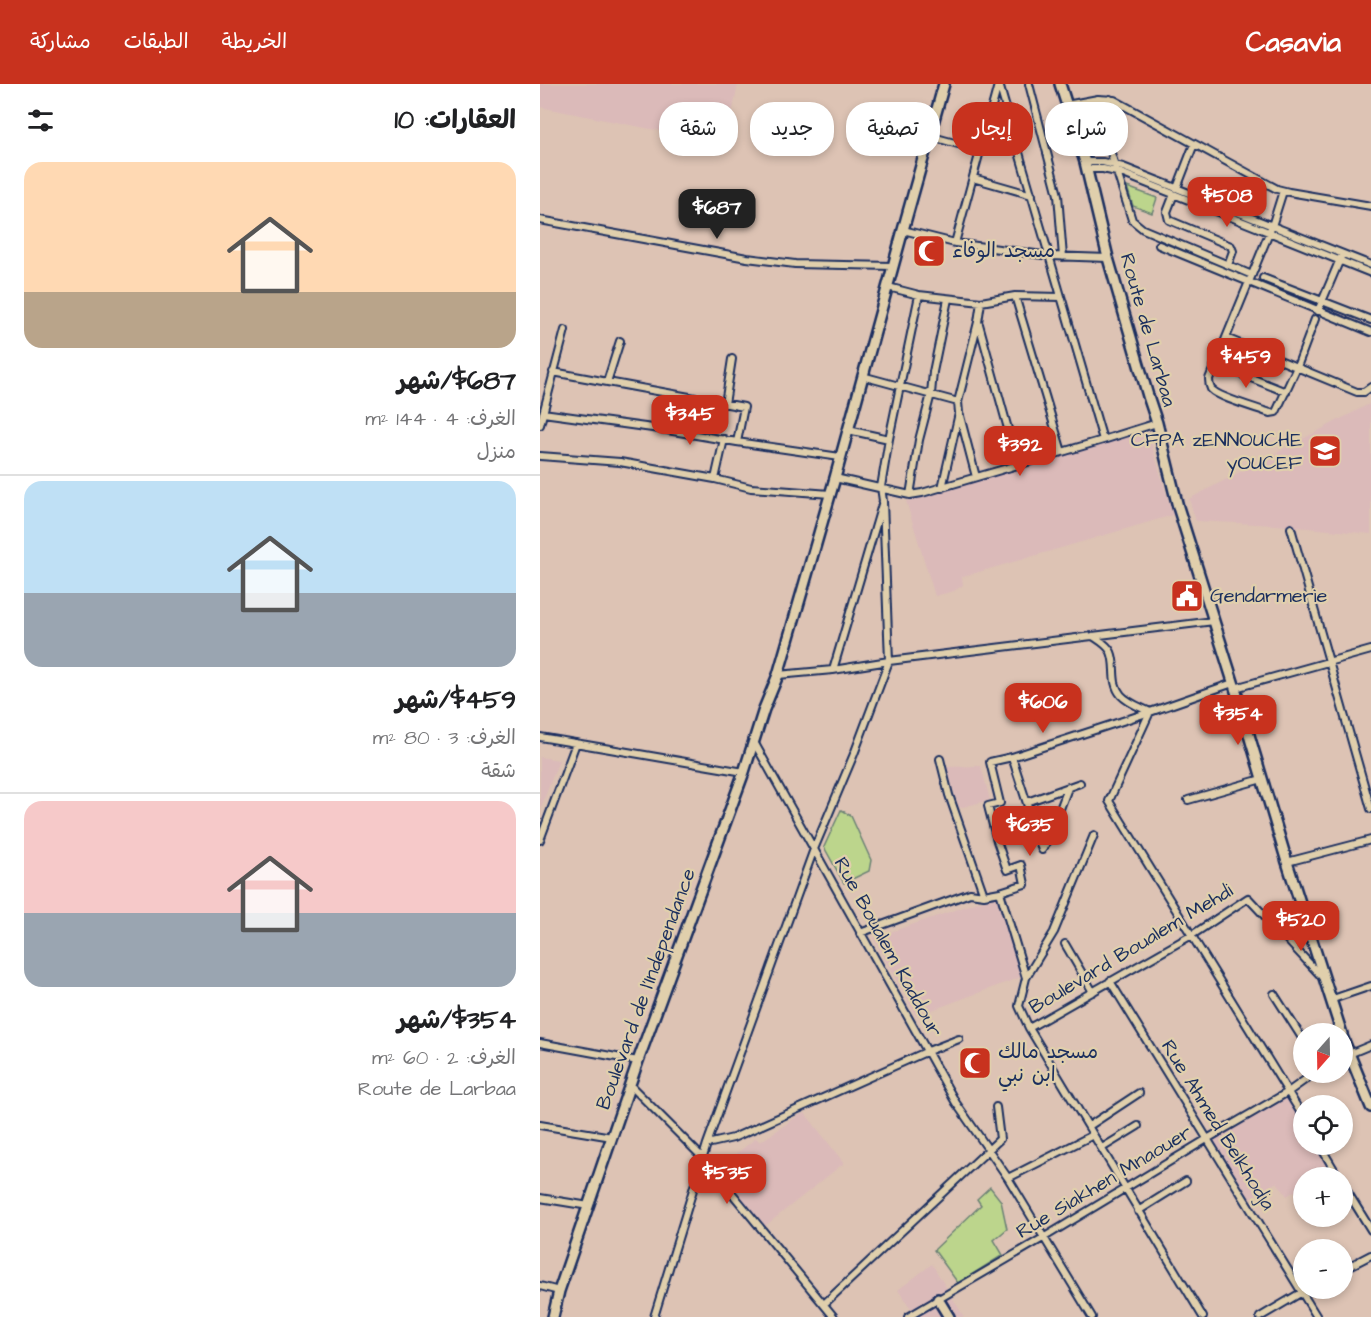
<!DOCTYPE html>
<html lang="ar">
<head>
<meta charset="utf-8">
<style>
  :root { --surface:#fff; --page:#f6f6f6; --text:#202124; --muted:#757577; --line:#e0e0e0; --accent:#c8321e }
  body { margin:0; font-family:"Architects Daughter","Playpen Sans Arabic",sans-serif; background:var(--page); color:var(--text); direction:rtl; height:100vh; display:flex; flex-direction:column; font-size:22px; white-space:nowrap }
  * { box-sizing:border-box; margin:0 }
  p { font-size:20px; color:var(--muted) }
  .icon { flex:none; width:33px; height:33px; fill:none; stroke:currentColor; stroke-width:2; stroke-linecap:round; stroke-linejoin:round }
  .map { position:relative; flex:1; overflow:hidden; direction:ltr }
  .side { display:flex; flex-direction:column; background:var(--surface); width:540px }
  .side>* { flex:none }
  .banner { position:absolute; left:18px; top:18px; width:570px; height:54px; direction:rtl; display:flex; gap:12px }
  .needle { width:39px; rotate:200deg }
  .controls { position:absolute; left:753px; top:939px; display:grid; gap:12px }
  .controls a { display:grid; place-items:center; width:60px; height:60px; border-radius:50%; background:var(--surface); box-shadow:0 3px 9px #0003; font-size:30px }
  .price { position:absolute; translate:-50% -51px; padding:0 14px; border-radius:12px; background:var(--accent); color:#fff; font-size:20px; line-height:39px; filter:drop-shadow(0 2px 3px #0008) }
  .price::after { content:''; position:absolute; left:50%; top:36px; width:18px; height:14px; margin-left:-9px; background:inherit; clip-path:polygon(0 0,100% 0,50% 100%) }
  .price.active { background:#222; color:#fff }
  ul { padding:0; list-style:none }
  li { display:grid; align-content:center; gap:12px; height:318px; padding:0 24px }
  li+li { border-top:2px solid var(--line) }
  li span { display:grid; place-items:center; height:186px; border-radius:18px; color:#555 }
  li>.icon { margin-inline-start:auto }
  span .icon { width:108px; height:108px; fill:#fffc; stroke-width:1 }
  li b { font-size:26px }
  h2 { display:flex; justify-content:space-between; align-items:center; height:72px; padding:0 24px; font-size:26px }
  .pill { padding:0 21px; border-radius:24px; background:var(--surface); box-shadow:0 3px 9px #0003; font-size:21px; line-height:54px }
  .pill.active { background:var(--accent); color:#fff }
  header { display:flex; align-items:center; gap:36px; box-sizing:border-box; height:84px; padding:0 30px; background:var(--accent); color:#fff }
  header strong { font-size:28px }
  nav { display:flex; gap:33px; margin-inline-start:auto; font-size:21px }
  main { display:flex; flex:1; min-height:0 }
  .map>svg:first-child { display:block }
  .built { fill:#dbbab9 }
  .green { fill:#bcd58c; stroke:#6c8275; stroke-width:1.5 }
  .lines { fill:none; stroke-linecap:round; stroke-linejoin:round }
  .street-casing { stroke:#1b2f5e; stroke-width:10 }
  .secondary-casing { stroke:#1b2f5e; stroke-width:14 }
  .street { stroke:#e0cfac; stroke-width:6 }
  .secondary { stroke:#e0cfac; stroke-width:9 }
  .labels { text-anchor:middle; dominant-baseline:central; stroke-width:4.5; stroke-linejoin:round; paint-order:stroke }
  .poi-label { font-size:20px; fill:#1b2f5e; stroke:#e0cfac; text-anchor:start }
  .street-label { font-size:20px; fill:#1b2f5e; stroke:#e0cfac }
</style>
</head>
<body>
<header>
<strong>Casavia</strong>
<nav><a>الخريطة</a><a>الطبقات</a><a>مشاركة</a></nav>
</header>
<main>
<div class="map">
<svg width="831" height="1233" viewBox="0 0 831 1233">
  <rect width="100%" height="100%" fill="#ddc3b4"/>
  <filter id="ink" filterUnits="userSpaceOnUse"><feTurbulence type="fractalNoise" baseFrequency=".0167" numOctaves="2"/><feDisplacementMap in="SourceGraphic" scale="12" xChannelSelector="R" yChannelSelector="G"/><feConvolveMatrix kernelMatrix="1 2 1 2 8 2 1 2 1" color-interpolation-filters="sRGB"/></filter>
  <g filter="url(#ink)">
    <!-- built -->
    <path class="built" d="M0,0H198L186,60L0,23Z
      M831,319V450L736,441L656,437L649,415Z
      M607,346L633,431L422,493L423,501L414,507L395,512L366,417Z
      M0,673L19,676L0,726Z
      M441,682L450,716L419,724L406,683Z
      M456,812L481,893L376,932L333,854Z
      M746,1011L763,1040L764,1060L776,1061L791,1085L778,1093L764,1094L763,1102L747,1112L737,1098L708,1115L673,1057Z
      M265,1029L304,1079L224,1143L177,1085L216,1054L220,1058L258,1032Z
      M392,1180L424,1233H372L375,1231L358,1206Z"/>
    <!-- green -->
    <path class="green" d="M587,103L617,114L612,129L593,122Z
      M301,726L311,732L331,776L329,787L304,799L284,763Z
      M450,1103L461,1117L467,1145L454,1156L463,1171L418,1199L394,1166L441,1121L437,1115Z"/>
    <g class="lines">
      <!-- street casing -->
      <g class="street-casing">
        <path id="street" d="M459,0L563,356
          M489,0L518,111L523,173
          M570,15L564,32V47L592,136L603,145L712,191
          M526,21L558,15L574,16L737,105L749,108L831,122
          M389,52L440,66
          M545,78H563L583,83L831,181
          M546,85H563L581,89L831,189
          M433,94L492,111
          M637,104L654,60
          M743,107L732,142L669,295C669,300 669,301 671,305C679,314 717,324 730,329L736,328L757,283L775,235
          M634,110L627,128L629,136L691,162L693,167L688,181
          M0,136L207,174L255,180L353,182
          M363,146L415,159L510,172L568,174
          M415,159L458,1
          M619,161L831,248
          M723,194L831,236
          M348,203L379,211L441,218L475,212L521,213
          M475,212L522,368
          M778,227L801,173
          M439,240L478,381
          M686,254L817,308H824L831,303
          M676,280L746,308
          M13,288L204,323L197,358
          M322,292L418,318
          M67,298L80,257
          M185,320L192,275
          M3,329L127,346L197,358L300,373
          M420,332L436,393
          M0,341L25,246
          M127,346L134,311
          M308,346L349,355
          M0,372L80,378L175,395L211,404L290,410
          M295,394L370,411L382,409L563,356L617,339
          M175,395L184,355
          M402,404L419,329L418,318L438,238L441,218
          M370,411L379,356L391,310L393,288L408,215
          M751,444L831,725
          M553,552C559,556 568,561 571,568C577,582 570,598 581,611C588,619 600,623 610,628L693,599
          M293,586L343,417L341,403L349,355L379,211
          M238,591L293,586L349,577L674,537
          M695,604L831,566
          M610,628L569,717L764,1034
          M0,653L204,688
          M214,658L416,1019L468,1094L552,1233
          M472,673L502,766L508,756L528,704
          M400,675L409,711L444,811
          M648,716L722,695
          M487,718L540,699
          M554,751L514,848L486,894L479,922L489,944L663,1233
          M0,756L36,659
          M747,778L831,756
          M460,808L485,800L481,781L467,786L457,757L448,722L460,719L450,678L472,673L610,628
          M320,849L430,809L444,811L460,808L486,894
          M525,860L553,908
          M570,897L777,1233
          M734,910L764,957
          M790,916L831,902
          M489,944L652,851L708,814L782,893
          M0,959L98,977
          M802,973L831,961
          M90,1001L163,1074L294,1233
          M0,1041L72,1053
          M549,1042L599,1009
          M167,1060L193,1054L388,967L419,955
          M779,1060L799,1094
          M562,1064L598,1042
          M468,1094L553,1051
          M802,1099L831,1146
          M0,1114L49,1122
          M598,1127L646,1097
          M802,1186L831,1171
          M0,1202L19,1207
          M284,1220L460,1055L456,1023
          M114,1233L167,1060L274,765L314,670L349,577L343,417
          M368,1233L503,1154L667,1055L748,1008L776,988
          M720,1233L769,1204"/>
      </g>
      <!-- secondary casing -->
      <g class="secondary-casing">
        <path id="secondary" d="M520,0L545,78L568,174L608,312L617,339L638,423L695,604L747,778L802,950
          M802,952L831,1023
          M398,1215L409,1233
          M13,1233L19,1207L98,977L204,688L224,625L238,591L295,394L363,146L404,0"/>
      </g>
      <!-- street -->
      <use href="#street" class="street"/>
      <!-- secondary -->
      <use href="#secondary" class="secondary"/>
    </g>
  </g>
  <!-- icons -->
  <defs>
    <g id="mosque-square" transform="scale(1.725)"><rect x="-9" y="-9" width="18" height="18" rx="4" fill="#c8321e" stroke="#e0cfac"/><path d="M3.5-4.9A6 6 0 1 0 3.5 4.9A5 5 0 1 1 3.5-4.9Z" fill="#fff"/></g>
    <g id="university-square" transform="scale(1.725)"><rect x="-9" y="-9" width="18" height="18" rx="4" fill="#c8321e" stroke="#e0cfac"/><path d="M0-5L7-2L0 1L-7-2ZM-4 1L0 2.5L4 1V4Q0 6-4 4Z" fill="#fff"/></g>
    <g id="civic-square" transform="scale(1.725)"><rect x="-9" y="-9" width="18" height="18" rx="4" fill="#c8321e" stroke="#e0cfac"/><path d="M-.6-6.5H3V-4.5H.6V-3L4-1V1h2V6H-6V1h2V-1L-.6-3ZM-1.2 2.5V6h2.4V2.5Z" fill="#fff"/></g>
  </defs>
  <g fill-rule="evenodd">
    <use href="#mosque-square" x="389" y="167"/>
    <use href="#university-square" x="785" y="367"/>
    <use href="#civic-square" x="647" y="512"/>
    <use href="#mosque-square" x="435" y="979"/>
  </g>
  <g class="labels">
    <!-- poi labels -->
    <g class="poi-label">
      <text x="412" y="167">مسجد الوفاء</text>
      <text x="762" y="356" text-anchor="end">CFPA zENNOUCHE<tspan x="762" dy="23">yOUCEF</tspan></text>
      <text x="670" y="512">Gendarmerie</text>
      <text x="458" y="968">مسجد مالك<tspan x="458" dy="23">ابن نبي</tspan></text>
    </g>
    <!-- street labels -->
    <g class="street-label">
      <text transform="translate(608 246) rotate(74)">Route de Larbaa</text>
      <text transform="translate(348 863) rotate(61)">Rue Boualem Kaddour</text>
      <text transform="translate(591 865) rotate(-31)">Boulevard Boualem Mehdi</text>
      <text transform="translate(106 905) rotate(-70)">Boulevard de l'Independance</text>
      <text transform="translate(678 1041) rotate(58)">Rue Ahmed Belkhodja</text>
      <text transform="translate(564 1098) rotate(-31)">Rue Siakhen Mnaouer</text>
    </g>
  </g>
</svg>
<div class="controls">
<a><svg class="needle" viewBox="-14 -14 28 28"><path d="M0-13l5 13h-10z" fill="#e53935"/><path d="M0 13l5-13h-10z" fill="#757577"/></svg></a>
<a><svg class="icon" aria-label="locate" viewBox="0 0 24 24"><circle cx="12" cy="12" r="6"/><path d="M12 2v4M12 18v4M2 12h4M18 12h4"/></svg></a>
<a>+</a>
<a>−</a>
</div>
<b class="price" style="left:687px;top:144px">$508</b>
<b class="price active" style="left:177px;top:156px">$687</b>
<b class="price" style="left:706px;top:305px">$459</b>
<b class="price" style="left:150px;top:362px">$345</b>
<b class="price" style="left:480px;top:393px">$392</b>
<b class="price" style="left:503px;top:650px">$606</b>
<b class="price" style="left:698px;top:662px">$354</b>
<b class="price" style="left:490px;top:773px">$635</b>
<b class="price" style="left:761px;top:868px">$520</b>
<b class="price" style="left:187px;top:1121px">$535</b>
<div class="banner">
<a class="pill">شراء</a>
<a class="pill active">إيجار</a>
<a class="pill">تصفية</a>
<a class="pill">جديد</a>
<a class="pill">شقة</a>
</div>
</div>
<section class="side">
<h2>العقارات: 10<svg class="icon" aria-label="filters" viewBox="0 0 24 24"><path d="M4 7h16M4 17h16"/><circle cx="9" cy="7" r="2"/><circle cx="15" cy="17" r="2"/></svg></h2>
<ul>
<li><span style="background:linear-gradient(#ffd9b3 70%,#b9a48a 0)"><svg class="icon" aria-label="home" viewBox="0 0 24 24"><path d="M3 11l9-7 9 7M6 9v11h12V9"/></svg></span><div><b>$687/شهر</b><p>الغرف: 4 · 144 m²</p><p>منزل</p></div></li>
<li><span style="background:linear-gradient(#bfe0f5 60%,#9aa5b1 0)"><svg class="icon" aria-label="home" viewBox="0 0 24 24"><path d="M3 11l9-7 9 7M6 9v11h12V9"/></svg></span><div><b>$459/شهر</b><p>الغرف: 3 · 80 m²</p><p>شقة</p></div></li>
<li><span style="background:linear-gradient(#f6c9c9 60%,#9aa5b1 0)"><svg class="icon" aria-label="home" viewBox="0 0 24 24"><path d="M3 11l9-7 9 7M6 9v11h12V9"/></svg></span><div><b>$354/شهر</b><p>الغرف: 2 · 60 m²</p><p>Route de Larbaa</p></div></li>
</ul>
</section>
</main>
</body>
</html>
